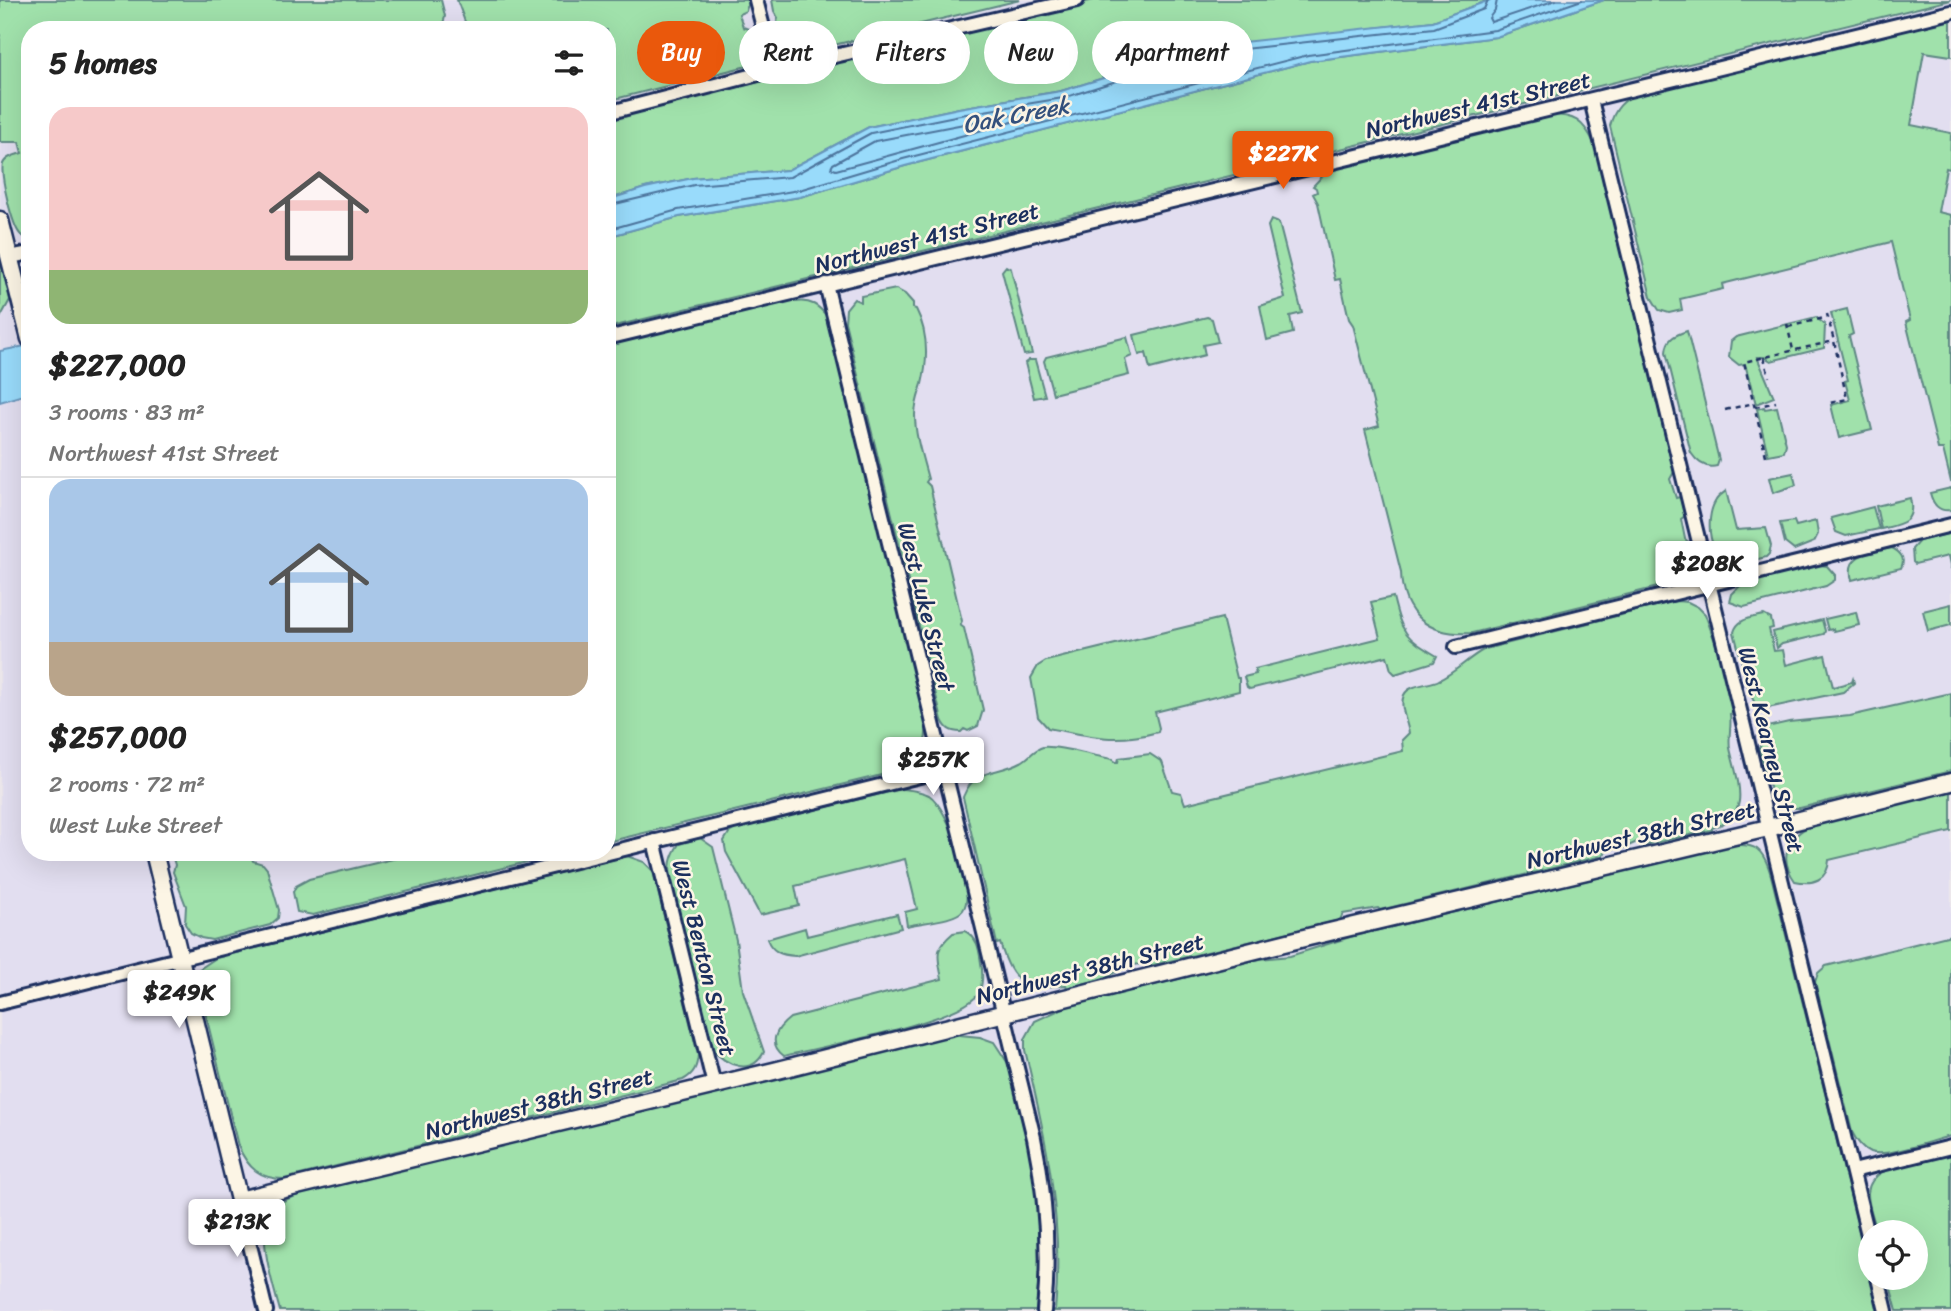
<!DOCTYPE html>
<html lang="en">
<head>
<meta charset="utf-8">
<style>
  :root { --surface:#fff; --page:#f2f2f2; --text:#222; --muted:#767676; --line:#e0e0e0; --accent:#ea580c }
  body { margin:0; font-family:Sriracha,sans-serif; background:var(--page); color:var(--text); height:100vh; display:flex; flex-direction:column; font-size:26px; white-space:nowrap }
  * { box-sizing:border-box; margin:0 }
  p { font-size:23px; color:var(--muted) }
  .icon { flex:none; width:38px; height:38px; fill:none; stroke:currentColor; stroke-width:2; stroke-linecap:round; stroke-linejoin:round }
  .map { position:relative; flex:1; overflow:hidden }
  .details { position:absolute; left:21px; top:21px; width:595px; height:840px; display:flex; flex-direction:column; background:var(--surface); border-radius:28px; box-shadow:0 7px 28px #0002 }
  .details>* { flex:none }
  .guide { position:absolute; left:637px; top:21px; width:665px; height:63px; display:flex; gap:14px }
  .buttons { position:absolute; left:1858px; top:1220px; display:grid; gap:14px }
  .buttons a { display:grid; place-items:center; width:70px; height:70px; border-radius:50%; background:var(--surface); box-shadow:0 7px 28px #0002; font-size:35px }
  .price { position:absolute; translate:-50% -60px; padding:0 16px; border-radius:7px; background:#fff; color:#222; font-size:23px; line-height:46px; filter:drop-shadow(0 2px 4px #0008) }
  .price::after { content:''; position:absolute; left:50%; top:42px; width:21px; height:16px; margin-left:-10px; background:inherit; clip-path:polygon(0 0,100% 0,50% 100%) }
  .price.selected { background:var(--accent); color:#fff }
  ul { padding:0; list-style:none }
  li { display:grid; align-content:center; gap:14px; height:371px; padding:0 28px }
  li+li { border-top:2px solid var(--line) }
  li span { display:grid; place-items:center; height:217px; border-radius:21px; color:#555 }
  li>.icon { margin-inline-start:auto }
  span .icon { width:126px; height:126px; fill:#fffc; stroke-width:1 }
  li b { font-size:30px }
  h2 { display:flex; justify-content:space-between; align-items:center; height:84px; padding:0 28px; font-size:30px }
  .tag { padding:0 24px; border-radius:32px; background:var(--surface); box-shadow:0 7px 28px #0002; font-size:24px; line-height:63px }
  .tag.selected { background:var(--accent); color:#fff }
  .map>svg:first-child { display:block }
  .built { fill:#e2def0; fill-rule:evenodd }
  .green { fill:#a0e1ab; stroke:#5e8884; stroke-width:2 }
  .water { fill:#99dbfb; stroke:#6796bc; stroke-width:2 }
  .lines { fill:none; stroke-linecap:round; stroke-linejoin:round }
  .shore { stroke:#4d749d; stroke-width:2 }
  .minor-casing { stroke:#1b2f5e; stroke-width:18 }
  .tertiary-casing { stroke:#1b2f5e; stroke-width:21 }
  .path { stroke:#1b2f5e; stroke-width:2.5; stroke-dasharray:5 5; stroke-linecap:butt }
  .minor { stroke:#fcf5e5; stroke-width:12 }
  .tertiary { stroke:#fcf5e5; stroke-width:16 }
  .labels { text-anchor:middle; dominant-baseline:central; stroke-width:5; stroke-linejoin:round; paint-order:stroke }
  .street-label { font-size:23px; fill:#1b2f5e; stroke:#fcf5e5 }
  .water-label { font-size:24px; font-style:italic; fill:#34517d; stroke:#fcf5e5 }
</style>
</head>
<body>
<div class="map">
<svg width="1951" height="1311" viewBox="0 0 1951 1311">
  <rect width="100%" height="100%" fill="#ede8ec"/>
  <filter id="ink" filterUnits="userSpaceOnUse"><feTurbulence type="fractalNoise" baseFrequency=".0143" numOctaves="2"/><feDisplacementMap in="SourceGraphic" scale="14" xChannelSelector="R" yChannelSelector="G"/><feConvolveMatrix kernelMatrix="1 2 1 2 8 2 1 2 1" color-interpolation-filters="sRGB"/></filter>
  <g filter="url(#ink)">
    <!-- built -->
    <path class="built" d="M0,0H1951V1311H0ZM30,30H607V852H30ZM1871,1232H1916V1278H1871Z"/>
    <!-- green -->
    <path class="green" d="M0,0H441L445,16L442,30H30V239C27,238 22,237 20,234C12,225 0,175 3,164C6,157 15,155 22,153L19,142H0Z
      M457,0H749L746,11L739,14L743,27C757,31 760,38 759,52L747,66L607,101V30H468Z
      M772,0H1020L805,52C785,50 772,39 778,18L774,11Z
      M1094,0H1490L1433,21L1331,33L1166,59L1061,91L959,108L869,127L788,170L693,178L645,188L607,200V119Z
      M1604,0H1951L607,328V237L679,217L800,197L905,166L1310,61L1496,37Z
      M1951,18V56L1924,52L1911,125L1951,133L1950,169L1946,168L1938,212L1951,215V482L1943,449H1938L1906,322L1910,320L1891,242L1722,284L1723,289L1680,299L1682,310L1669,313L1659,310L1651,297L1610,126C1614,109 1623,100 1639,92Z
      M1549,115C1574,115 1583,120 1594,143L1674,472L1670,479L1676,498L1680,497L1685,516L1681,519L1685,539L1691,544L1693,551L1691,553L1692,566L1681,580L1670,584L1472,633C1430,636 1402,616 1401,572L1365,430L1379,426L1353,325L1349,319L1340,279L1335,280L1318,203L1313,194L1317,192L1316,188L1313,186L1329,169Z
      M1271,220L1279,223L1302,313L1290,316L1293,333L1267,340L1260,306L1285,298L1268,226Z
      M0,259L10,300L0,318Z
      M1006,266L1011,269L1032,354L1024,355L1002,271Z
      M896,289L905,294L913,303V308L916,309C928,332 928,359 922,384C919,394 915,404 915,415C915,437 923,459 928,479L926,482L930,486L962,621L960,625L964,628L983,710L978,726L968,731L964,729L961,732C951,732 946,729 942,720L845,322L846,309L854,299L861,302V296Z
      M795,299L796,302C810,300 819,305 827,317L925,720C930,744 919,760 898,771L607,842V345Z
      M1847,309L1853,334L1849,336L1872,430L1839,438L1831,405L1850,400L1845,381L1848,380L1831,313Z
      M1207,317L1212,319L1218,342L1203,345L1205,355L1150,369L1146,353L1139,355L1134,335Z
      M1816,317L1825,325L1824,348L1771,361L1764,357H1757L1774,397L1756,404L1745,364L1739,365L1729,357L1731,341L1736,337Z
      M1687,331L1719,460L1717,466C1705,469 1697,462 1691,453L1666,352C1667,338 1675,335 1687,331Z
      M1127,337L1132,356L1125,359L1129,375L1053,394L1044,361L1046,357Z
      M1029,360H1035L1045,396L1034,398L1025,363Z
      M1764,407L1765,409L1777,407L1786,444L1784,452L1768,455L1757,409Z
      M1793,473L1796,485L1773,493L1769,478Z
      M1951,488V510C1938,512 1933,504 1930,493Z
      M1726,491L1736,530L1766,528L1771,546L1769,554L1766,557C1756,559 1743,565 1733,563C1708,560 1705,519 1715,502C1717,497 1722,494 1726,491Z
      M1910,498C1916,523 1901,524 1881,529L1876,506Z
      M1873,507L1879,529L1846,536L1836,532L1831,518Z
      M1794,521L1796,526L1816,521L1818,534L1814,542L1794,550L1785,543L1780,523Z
      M1951,533V569L1948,556L1915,564L1913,562L1912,549L1919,541Z
      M1892,548C1900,552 1906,558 1901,568L1852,580C1844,553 1872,552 1892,548Z
      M1820,565L1827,566L1835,575V580L1826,586L1744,607L1730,602L1732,594L1743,583Z
      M1393,597C1402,634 1405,637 1437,656L1434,662L1395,674L1391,670L1387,656L1303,677L1301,676L1250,689L1247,687L1244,677L1256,674L1255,669L1380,638L1371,602Z
      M1676,601L1688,602L1698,607L1705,614L1723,664L1734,713L1730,714C1732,726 1728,736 1730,748C1736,778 1755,816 1712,828V830L1642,846L1637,842L1624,848L1609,849L1602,856L1380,910L1378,908L1343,914L1340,920L1149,966C1136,960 1118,972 1106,977C1094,982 1080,984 1067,988L1066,985C1024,990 1013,985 1000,943L997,944L963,797C975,767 997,775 1021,762C1029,758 1034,749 1043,747C1059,745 1095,757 1113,759L1114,762H1118L1119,758L1150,754L1162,762L1172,791L1181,793L1185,804L1403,751L1402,740L1409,733C1407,721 1399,706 1404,695C1409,684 1430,685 1439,680C1456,672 1468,658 1485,649Z
      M1951,604V625L1928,631L1923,611Z
      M1856,612L1859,625L1834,631L1833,629L1828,630L1825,619Z
      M1764,615L1771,619L1773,628L1769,629L1774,651L1783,650L1786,665L1825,655L1833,687L1852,682L1853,679L1854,683L1843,692L1758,710L1749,691L1734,632C1738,618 1752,618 1764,615Z
      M1222,618L1237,678H1239V691L1155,712L1159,728L1158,732C1114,744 1091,736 1048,728L1038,717L1031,678L1038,666L1046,661Z
      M1822,620L1825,631L1824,634L1782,644L1777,648L1773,632Z
      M1951,693V771L1800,808H1790L1774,801L1759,749L1767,727L1789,722L1850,716Z
      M902,789C911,790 921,791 929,795C949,808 977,891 963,910C955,921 921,922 907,926L905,912L917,909L905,859L795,886L799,906L760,915L726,852L724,841L729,833L737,828Z
      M1951,791V831L1829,860C1828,880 1813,885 1795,881C1778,858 1787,836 1812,825Z
      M700,838L713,847L736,940L743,991L764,1052C751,1077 726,1065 712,1049L671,882C669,866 670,857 679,844Z
      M1734,845C1741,845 1750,844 1757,849C1770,859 1773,887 1778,903L1879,1311H1055C1064,1219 1046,1138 1025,1050V1039L1035,1021L1068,1006L1260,959L1290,956L1350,937Z
      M171,852H250L253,861L263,864L267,869L279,910L278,918L270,925L212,940L201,938L191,933L185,924L186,906L173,872L175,865Z
      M422,852H559L555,855L313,915L297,912L293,892L296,886L309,879Z
      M627,856L644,862L653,871L698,1055C697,1067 694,1074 683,1080L284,1179C260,1179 248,1168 238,1146L197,979L198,970L216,958Z
      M897,914L901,928L795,956C781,955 772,952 767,939L805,928L807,936Z
      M965,931C978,938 979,949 981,963C983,972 983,986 978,994C962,1021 819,1047 784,1056C767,1043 776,1029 790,1018L942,979C938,956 933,950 953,933Z
      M1951,935V1136C1932,1140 1887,1158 1870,1152C1861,1148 1856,1140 1852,1132L1815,982L1818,973L1826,966Z
      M958,1032L960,1035L980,1037L994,1042L1011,1068L1035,1170L1040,1206L1041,1250L1036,1311H280C274,1288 256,1235 270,1213C281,1196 311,1192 329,1186Z
      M1951,1153V1311H1897L1888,1278H1916V1232H1877C1871,1207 1857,1186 1884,1171Z"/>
    <!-- water -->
    <path class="water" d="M1490,0H1604L1496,37L1310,61L905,166L800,197L679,217L607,237V200L645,188L693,178L788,170L869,127L959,108L1061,91L1166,59L1199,53L1243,42L1433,21Z
      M30,345V393L0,402V351Z"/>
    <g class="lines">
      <!-- shore -->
      <path class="shore" d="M1497,0L1495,10L1489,18L1491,22L1556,0
        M1011,115L1014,118L1012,122L836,170L831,168L833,164L875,141Z
        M607,206L694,185L790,177L871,133L960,115L1063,98L1167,65L1201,60L1244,49L1434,28L1484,9L1488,0
        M607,230L678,210L799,190L903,159L1308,55L1495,30L1582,0"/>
      <!-- minor casing -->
      <g class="minor-casing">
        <path id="minor" d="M756,0L774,70
          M1591,100L1871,1247
          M607,113L774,70L1077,0
          M10,257L30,253
          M826,284L1034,1138C1046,1196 1050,1252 1044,1311
          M607,338L1951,12
          M1456,647L1951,525
          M654,841L714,1085
          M0,1003L944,770
          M1853,1171L1951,1147
          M239,1200L266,1311
          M1878,1278L1886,1311"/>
      </g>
      <!-- tertiary casing -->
      <g class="tertiary-casing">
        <path id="tertiary" d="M0,220L30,339
          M154,852L239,1200L774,1071L1304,938L1768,828L1951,782"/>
      </g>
      <!-- path -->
      <path class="path" d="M1827,314L1834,341
        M1787,324L1793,350
        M1788,327L1828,317
        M1764,357L1769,377
        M1755,407L1776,402
        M1725,410L1754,403
        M1766,456L1744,362L1834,341L1847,399L1830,403"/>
      <!-- minor -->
      <use href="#minor" class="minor"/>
      <!-- tertiary -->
      <use href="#tertiary" class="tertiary"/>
    </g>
  </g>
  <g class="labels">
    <!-- street labels -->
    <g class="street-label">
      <text transform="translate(1478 105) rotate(-13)">Northwest 41st Street</text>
      <text transform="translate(927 238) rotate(-14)">Northwest 41st Street</text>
      <text transform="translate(926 607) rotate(76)">West Luke Street</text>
      <text transform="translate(1771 750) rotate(76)">West Kearney Street</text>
      <text transform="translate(1641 835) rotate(-13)">Northwest 38th Street</text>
      <text transform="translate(704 958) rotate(76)">West Benton Street</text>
      <text transform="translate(1090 969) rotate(-14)">Northwest 38th Street</text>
      <text transform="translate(539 1104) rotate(-14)">Northwest 38th Street</text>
    </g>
    <!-- water labels -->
    <g class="water-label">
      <text transform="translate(1016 115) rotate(-11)">Oak Creek</text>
    </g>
  </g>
</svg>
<div class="buttons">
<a><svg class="icon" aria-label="locate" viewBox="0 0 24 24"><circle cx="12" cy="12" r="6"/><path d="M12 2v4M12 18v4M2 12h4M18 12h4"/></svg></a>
</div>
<b class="price selected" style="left:1283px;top:191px">$227K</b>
<b class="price" style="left:1707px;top:601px">$208K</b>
<b class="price" style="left:933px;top:797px">$257K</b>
<b class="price" style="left:179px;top:1030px">$249K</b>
<b class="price" style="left:237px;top:1259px">$213K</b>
<div class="guide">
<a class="tag selected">Buy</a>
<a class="tag">Rent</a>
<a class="tag">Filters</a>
<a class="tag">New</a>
<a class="tag">Apartment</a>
</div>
<section class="details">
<h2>5 homes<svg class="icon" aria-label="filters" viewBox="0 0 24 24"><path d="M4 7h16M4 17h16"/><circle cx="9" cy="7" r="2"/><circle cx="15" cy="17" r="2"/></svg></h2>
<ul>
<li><span style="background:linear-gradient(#f6c9c9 75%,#8fb573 0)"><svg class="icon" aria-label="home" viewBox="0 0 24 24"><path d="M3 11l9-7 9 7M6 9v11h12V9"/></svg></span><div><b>$227,000</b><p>3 rooms · 83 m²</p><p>Northwest 41st Street</p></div></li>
<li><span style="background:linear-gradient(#a9c7e8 75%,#b9a48a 0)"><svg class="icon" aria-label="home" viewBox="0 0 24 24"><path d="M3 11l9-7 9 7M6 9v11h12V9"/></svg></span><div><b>$257,000</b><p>2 rooms · 72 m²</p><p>West Luke Street</p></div></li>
</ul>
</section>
</div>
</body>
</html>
